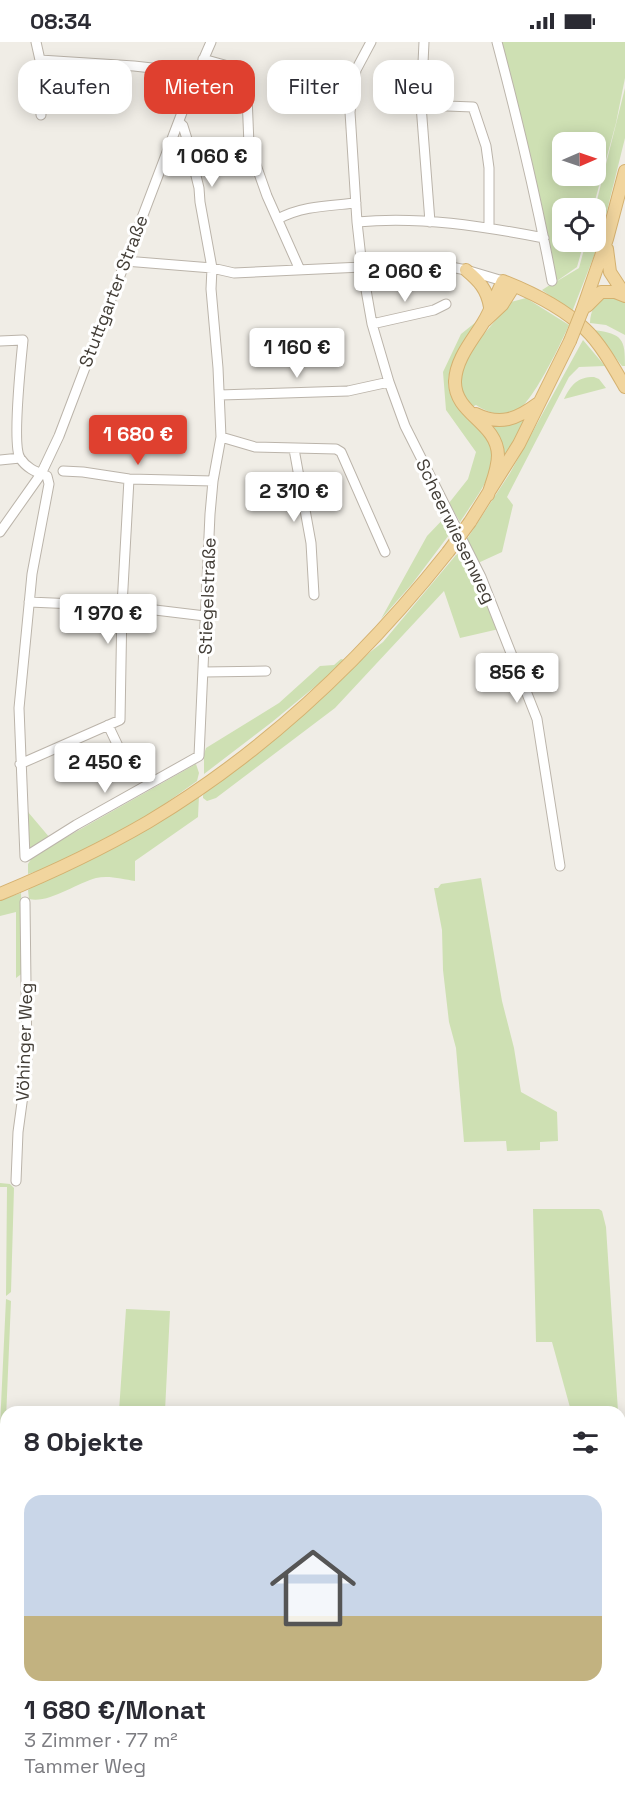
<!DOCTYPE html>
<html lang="de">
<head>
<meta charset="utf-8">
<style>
  :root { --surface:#fff; --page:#f7f7f7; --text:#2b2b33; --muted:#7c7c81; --accent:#df402f }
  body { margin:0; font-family:"Space Grotesk",sans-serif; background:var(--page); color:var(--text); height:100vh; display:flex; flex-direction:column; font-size:22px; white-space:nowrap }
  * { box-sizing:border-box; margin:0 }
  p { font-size:20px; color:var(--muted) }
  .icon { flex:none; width:33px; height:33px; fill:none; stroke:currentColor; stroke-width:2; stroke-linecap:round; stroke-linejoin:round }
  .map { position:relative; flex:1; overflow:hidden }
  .sheet { position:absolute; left:0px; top:1364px; width:626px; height:404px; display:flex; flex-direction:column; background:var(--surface); border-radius:18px 18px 0 0; box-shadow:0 3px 15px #0003 }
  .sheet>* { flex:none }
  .guide { position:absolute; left:18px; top:18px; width:590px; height:54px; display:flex; gap:12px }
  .needle { width:39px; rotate:88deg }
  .controls { position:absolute; left:552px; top:90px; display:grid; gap:12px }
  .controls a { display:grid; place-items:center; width:54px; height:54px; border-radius:12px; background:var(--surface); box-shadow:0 3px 15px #0003; font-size:30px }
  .price { position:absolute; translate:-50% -51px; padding:0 14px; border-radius:6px; background:#fff; color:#222; font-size:20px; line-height:39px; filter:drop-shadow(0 2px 3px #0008) }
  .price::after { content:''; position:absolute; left:50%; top:36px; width:18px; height:14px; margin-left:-9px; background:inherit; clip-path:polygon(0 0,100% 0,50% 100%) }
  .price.on { background:var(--accent); color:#fff }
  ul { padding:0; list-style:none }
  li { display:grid; align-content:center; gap:12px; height:318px; padding:0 24px }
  li span { display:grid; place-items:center; height:186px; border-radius:18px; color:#555 }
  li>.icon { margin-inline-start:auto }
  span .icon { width:108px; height:108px; fill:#fffc; stroke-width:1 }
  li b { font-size:26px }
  h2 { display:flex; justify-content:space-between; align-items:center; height:72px; padding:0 24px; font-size:26px }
  .pill { padding:0 21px; border-radius:18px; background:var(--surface); box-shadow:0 3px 15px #0003; font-size:21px; line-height:54px }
  .pill.on { background:var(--accent); color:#fff }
  .status { display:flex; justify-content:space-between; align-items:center; height:42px; padding:0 30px; background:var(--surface); direction:ltr }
  .status svg { height:16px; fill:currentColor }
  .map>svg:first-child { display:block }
  .green { fill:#cee0b3; fill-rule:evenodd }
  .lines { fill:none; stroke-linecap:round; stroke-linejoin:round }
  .minor-casing { stroke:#bbb4aa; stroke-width:11 }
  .major-casing { stroke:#d4b170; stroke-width:14 }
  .minor { stroke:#fff; stroke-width:9 }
  .major { stroke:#f1d59e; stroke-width:12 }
  .major-bridge-casing { stroke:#d4b170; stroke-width:14; stroke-linecap:butt }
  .major-bridge { stroke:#f1d59e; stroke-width:12 }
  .labels { text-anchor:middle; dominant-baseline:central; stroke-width:6; stroke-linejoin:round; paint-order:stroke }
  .street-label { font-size:18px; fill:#423d36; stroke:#fff }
</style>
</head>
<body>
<div class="status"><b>08:34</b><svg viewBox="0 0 49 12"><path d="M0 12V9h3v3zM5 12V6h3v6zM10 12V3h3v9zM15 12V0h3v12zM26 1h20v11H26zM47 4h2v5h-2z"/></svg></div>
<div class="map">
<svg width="625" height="1766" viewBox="0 0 625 1766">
  <rect width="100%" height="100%" fill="#f0ede6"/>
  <!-- green -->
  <path class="green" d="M498,0H625V36L616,81L593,166H562V200H584L577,225L554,241L579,226L586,200H596L595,166L625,46V96L599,201L572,270L542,248L553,241ZM562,100H596V134H562Z
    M608,253L625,261V293L606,283L590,281C590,269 596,257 608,253Z
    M526,256L569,283C561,301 532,363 515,370C502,375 488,371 476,363L472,365L460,347L462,326L473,305L511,260Z
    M476,280C465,297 440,331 451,353C457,364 470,375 479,385C486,393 493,403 493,414C494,434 471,463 460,480L449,461L468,437L476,410L446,368L443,330L461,292Z
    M594,288C623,292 625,297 625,324H622Z
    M583,298L605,324L579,325L569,335L507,455L513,463L502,510L478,521L467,497L510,431Z
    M594,335L599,337L606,346L564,357C571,343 577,335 594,335Z
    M524,376L525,377L504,418L491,382Z
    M448,472L455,485L412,542L381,577L427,494Z
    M465,509L499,587L460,596L444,549L335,666L216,756L207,759L203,756V753L207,749L281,692L369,611L383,600L456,513Z
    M341,617L345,618L340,624L272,680L204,732V712L206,706L279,661L320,624L334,623Z
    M196,722L199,731L197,739L152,771L97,803L44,827L28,832V822L33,814Z
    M199,754L198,775L135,819V839C123,837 108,833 96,836C77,841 48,862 29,857L28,848L38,841Z
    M28,770L50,796L28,808Z
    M481,836L502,959L514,1006L521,1050L557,1070L558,1099L540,1100V1108L507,1109L506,1099L464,1100L456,1006L449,980L443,928L442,888L434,846H438L441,842Z
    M21,851L24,930L16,936V870L0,874V858Z
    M0,1141L10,1142L14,1146L11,1250L6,1254L7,1145H0Z
    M533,1167H599L602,1169L606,1185L618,1369H571L552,1300H536Z
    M6,1257L11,1259L0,1518V1384Z
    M126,1267L170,1269L165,1369H119Z"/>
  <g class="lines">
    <!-- minor casing -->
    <g class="minor-casing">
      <path id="minor" d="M36,0L40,18L41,73
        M371,0L356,28L350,70L357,180L362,225L372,282L389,340L405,384L481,535L537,677L560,824
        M424,0L421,63L430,180
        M497,0C518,79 537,159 552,239
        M203,17L246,29L249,103L267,154L300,228
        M40,18L134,24L197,31
        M421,63L473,65L486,104L489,126V185
        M278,177C302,164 328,164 356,161
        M357,180C420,174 482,184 544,196
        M125,219L212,226L234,231L362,225L446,224L466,228L503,239
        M372,282L434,268L446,262
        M0,299L23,298C21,318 12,403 20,416C27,427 37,430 47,434L49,442L32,532L19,666L25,815L76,783L199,714L210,472L213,439L221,395L218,326L211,247L212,226L200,160L199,146L187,97L183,84L179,80
        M220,353L348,349L389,340
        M221,395L255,405L336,407L341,410L385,510
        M294,407L311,501L314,553
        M0,418L20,416
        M63,429L83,430L129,437L213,439
        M0,490L41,432L59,394L194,39L211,0
        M29,560L122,564L205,574
        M204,630L266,629
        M108,683L127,723
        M20,722L120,678L122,564L129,437
        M16,1139L18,1090L27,1024L25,860"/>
    </g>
    <!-- major casing -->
    <g class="major-casing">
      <path id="major" d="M607,207L610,230L625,253
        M466,228C479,239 487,247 490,265
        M587,264L601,250H615L625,254
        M582,269L607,197L625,129
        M485,279L502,263L514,244
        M476,372C500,384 517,377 537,362
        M488,453C492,440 498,427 498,413C497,380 454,372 455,339C456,317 472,299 483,281C491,268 496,253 503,239C531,250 563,266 585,287C601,302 614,326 625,345
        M470,480L519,402L570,299
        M0,852C51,831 100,808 148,780C265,710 364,616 448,510
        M620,1659H625
        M0,1669H6"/>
    </g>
    <!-- minor -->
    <use href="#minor" class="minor"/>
    <!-- major -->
    <use href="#major" class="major"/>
    <!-- major-bridge casing -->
    <g class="major-bridge-casing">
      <path id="major-bridge" d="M570,299L582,269
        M448,510L470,480"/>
    </g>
    <!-- major-bridge -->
    <use href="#major-bridge" class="major-bridge"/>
  </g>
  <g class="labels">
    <!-- street labels -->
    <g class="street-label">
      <text transform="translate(113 249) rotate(-69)">Stuttgarter Straße</text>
      <text transform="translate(456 489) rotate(64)">Scheerwiesenweg</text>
      <text transform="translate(207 554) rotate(-88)">Stiegelstraße</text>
      <text transform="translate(24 1000) rotate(-88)">Vöhinger Weg</text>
    </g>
  </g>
</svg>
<div class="controls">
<a><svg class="needle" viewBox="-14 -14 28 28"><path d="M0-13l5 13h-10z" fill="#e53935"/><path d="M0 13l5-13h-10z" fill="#7c7c81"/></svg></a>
<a><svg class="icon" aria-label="locate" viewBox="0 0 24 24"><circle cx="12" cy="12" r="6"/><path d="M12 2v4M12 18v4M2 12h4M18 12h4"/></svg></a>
</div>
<b class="price" style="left:212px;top:146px">1 060 €</b>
<b class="price" style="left:405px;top:261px">2 060 €</b>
<b class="price" style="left:297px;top:337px">1 160 €</b>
<b class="price on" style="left:138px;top:424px">1 680 €</b>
<b class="price" style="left:294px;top:481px">2 310 €</b>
<b class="price" style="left:108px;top:603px">1 970 €</b>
<b class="price" style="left:517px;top:662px">856 €</b>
<b class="price" style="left:105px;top:752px">2 450 €</b>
<div class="guide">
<a class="pill">Kaufen</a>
<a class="pill on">Mieten</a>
<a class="pill">Filter</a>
<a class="pill">Neu</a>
</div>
<section class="sheet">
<h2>8 Objekte<svg class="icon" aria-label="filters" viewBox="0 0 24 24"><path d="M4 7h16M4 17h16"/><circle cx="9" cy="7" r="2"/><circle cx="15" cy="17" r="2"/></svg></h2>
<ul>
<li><span style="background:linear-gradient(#c9d6e8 65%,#c2b280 0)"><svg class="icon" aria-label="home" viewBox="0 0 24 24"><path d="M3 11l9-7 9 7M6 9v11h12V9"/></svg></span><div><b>1 680 €/Monat</b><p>3 Zimmer · 77 m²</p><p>Tammer Weg</p></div></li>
</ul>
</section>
</div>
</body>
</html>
